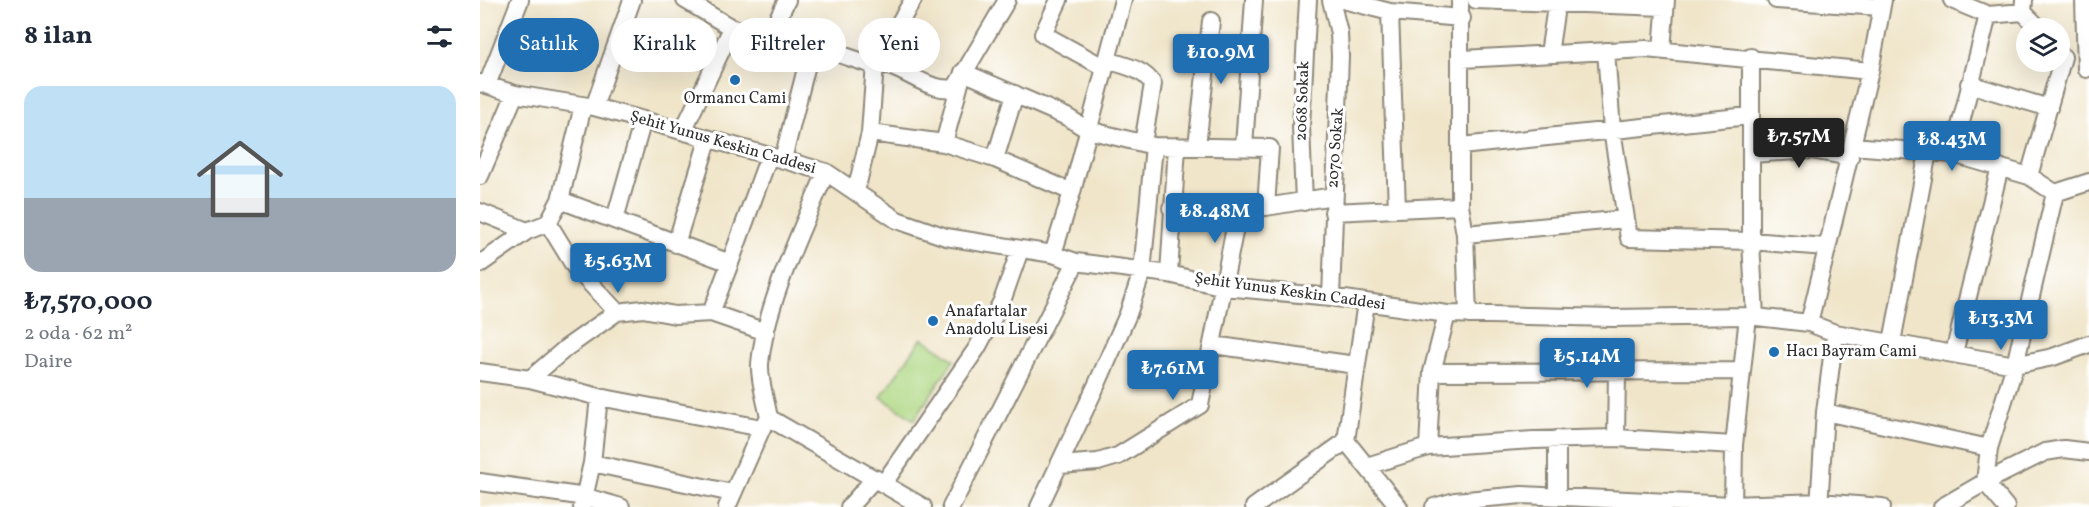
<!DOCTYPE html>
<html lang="tr">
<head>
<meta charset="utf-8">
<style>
  :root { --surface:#fff; --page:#f6f6f7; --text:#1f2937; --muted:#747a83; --accent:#1f6fb2 }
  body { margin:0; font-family:Vollkorn,serif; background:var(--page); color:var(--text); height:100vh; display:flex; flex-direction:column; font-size:22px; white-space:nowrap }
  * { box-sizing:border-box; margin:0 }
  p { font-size:20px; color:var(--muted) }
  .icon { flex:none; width:33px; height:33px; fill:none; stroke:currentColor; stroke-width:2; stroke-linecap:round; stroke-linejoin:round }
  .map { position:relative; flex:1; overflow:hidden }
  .panel { display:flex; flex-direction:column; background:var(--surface); width:480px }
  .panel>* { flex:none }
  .guide { position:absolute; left:18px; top:18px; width:570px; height:54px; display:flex; gap:12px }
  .tools { position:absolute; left:1536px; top:18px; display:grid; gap:12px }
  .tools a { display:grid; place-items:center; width:54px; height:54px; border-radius:50%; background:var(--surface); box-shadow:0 6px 24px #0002; font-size:30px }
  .price { position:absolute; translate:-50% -51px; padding:0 14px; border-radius:6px; background:var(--accent); color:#fff; font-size:20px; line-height:39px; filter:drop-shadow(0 2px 3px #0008) }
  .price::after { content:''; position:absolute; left:50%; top:36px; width:18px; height:14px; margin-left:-9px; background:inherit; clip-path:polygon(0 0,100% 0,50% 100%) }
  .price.active { background:#222; color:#fff }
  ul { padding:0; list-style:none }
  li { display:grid; align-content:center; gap:12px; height:318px; padding:0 24px }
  li span { display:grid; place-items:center; height:186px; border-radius:18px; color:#555 }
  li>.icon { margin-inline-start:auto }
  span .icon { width:108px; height:108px; fill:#fffc; stroke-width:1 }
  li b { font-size:26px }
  h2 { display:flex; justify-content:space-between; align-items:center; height:72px; padding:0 24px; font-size:26px }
  .tag { padding:0 21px; border-radius:27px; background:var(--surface); box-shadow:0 6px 24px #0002; font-size:21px; line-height:54px }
  .tag.active { background:var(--accent); color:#fff }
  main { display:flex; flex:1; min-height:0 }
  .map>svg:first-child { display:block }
  .green { fill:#aed783; stroke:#6c8157; stroke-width:1.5 }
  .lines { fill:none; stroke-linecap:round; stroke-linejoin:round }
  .minor-casing { stroke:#8e887a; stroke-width:20 }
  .minor { stroke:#fff; stroke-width:16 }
  .poi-dot { fill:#1f6fb2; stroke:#fff; stroke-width:2 }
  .labels { text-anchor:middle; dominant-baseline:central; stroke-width:6; stroke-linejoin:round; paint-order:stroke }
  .poi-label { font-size:16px; fill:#2b2b2b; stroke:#fff; text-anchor:start }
  .street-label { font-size:16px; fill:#2b2b2b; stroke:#fff }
</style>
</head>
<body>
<main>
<section class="panel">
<h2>8 ilan<svg class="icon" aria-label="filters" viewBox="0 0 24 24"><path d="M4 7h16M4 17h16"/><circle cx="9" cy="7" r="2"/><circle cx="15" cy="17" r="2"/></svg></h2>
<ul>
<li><span style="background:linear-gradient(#bfe0f5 60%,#9aa5b1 0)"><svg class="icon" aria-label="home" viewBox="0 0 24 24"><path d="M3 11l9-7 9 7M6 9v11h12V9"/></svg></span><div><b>₺7,570,000</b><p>2 oda · 62 m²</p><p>Daire</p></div></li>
</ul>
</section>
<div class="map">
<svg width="1609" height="507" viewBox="0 0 1609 507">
  <rect width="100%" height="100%" fill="#fff"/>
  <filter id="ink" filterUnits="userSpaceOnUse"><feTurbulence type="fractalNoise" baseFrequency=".0167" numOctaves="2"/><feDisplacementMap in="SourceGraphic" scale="12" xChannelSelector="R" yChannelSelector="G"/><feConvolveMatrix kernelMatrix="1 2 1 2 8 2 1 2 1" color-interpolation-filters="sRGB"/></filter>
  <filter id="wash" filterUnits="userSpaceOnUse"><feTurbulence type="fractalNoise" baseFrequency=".008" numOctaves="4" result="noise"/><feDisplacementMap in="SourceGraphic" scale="24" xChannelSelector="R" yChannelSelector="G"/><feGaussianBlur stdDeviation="1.35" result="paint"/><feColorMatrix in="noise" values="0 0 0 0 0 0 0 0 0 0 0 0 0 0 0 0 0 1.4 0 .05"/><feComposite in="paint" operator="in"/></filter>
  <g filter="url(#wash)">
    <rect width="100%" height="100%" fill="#f0e5c9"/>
    <!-- green -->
    <path class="green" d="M442,338L474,360L434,420L401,397Z"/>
  </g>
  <g filter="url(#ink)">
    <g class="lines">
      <!-- minor casing -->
      <g class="minor-casing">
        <path id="minor" d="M205,0L252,28L281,33L296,22L307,0
          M579,0L563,34L625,68
          M851,0L859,33L860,56L851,297
          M863,0L910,12L982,18
          M980,0V206L985,234L988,315
          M996,0L1184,7
          M1296,0L1401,7
          M1472,0L1508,15L1543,12
          M1544,0L1543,12L1559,28
          M1604,0L1606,69
          M910,12L917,209
          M281,33L332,45L386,63L395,64L433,0
          M1182,50L1186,0
          M1126,51L1132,130L1149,238L1271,241L1346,247
          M1069,54L1077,0
          M1271,57V241L1275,317
          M982,59L1166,49L1390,71
          M627,60C644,66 663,68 673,84L663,143
          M0,83L35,94L114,107L163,120L346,172L417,220L466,237L573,254L596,262L689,274L745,287L851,297L967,314L1133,318L1268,316L1329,323L1355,333L1535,365L1573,357L1609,344
          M1489,84L1569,108
          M7,85L40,0
          M114,107L152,0
          M203,131L252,28
          M390,133L464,143L515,159L592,192
          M464,143L483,72L587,117L608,130L674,146L790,148L786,207
          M717,146L731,21
          M981,146L1269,116
          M1372,146L1473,154L1549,176L1575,193
          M764,147L774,0
          M1271,154L1331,150L1370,157
          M1473,154L1508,15
          M303,159L332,45
          M515,159L535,94
          M0,176L35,94
          M1549,176L1583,57
          M376,191L390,133L395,64C423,64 446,93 475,88L527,0
          M1575,193L1609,182
          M80,200L250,263L289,156
          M824,202L821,126L828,0
          M691,208L786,207L853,196
          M0,212L47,231
          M853,212L980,206
          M135,219L163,120
          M68,223L95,267L137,312
          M985,234L1146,219
          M196,244L228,140
          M573,254L592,192L643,0
          M0,264L47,231L68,223L80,200L103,106
          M689,274L697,146
          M231,313L250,263
          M1329,323L1390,71L1403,0
          M1412,342L1448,152
          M733,345L876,365
          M1474,353L1520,167
          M0,372L50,379L86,348L137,312L163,309L195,315L231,313L286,332
          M952,372L1262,371
          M50,379L119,397
          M1345,412L1509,448
          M289,418L443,507
          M1136,438L1137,373
          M866,441L919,507
          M948,447L952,372L967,314
          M112,463L252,493
          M580,465L618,462L638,456L720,405L759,207
          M887,466L948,447L1054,440L1136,438L1254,445
          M0,482L106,497L141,507
          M404,483L497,348L522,301L540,250
          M1077,497V439
          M102,507L112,463L119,397L282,428
          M247,507L282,428L289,418C286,401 279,380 280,364C285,305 323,227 346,172
          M369,507L395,478
          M471,507L596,262
          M559,507L617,384L648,314L662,272L674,146
          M774,507L866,441L886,302
          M954,507L975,501L1042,495L1252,505L1339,502L1402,507
          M1253,507L1254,445L1268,316
          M1339,507L1345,412L1355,333
          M1462,507L1505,482L1509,448L1535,365L1575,193
          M1526,507L1505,482L1565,452L1584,449L1609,452"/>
      </g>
      <!-- minor -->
      <use href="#minor" class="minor"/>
    </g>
  </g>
  <!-- markers -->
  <g class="poi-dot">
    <circle cx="255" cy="80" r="6"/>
    <circle cx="453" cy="321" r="6"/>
    <circle cx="1294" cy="352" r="6"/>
  </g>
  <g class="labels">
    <!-- poi labels -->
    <g class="poi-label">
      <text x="255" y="99" text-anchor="middle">Ormancı Cami</text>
      <text x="465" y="312">Anafartalar<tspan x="465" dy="18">Anadolu Lisesi</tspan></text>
      <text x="1306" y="352">Hacı Bayram Cami</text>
    </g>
    <!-- street labels -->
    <g class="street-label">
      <text transform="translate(823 101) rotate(-88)">2068 Sokak</text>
      <text transform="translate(243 143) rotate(16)">Şehit Yunus Keskin Caddesi</text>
      <text transform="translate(856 148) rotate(-86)">2070 Sokak</text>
      <text transform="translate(810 292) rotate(8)">Şehit Yunus Keskin Caddesi</text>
    </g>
  </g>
</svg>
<div class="tools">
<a><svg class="icon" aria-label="layers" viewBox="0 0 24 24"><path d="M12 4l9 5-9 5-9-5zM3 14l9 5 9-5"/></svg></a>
</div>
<b class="price" style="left:741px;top:85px">₺10.9M</b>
<b class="price active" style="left:1319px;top:169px">₺7.57M</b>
<b class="price" style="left:1472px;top:172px">₺8.43M</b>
<b class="price" style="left:735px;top:244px">₺8.48M</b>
<b class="price" style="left:138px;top:294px">₺5.63M</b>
<b class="price" style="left:1521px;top:351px">₺13.3M</b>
<b class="price" style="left:1107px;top:389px">₺5.14M</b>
<b class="price" style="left:693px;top:401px">₺7.61M</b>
<div class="guide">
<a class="tag active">Satılık</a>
<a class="tag">Kiralık</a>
<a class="tag">Filtreler</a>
<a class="tag">Yeni</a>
</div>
</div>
</main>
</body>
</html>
